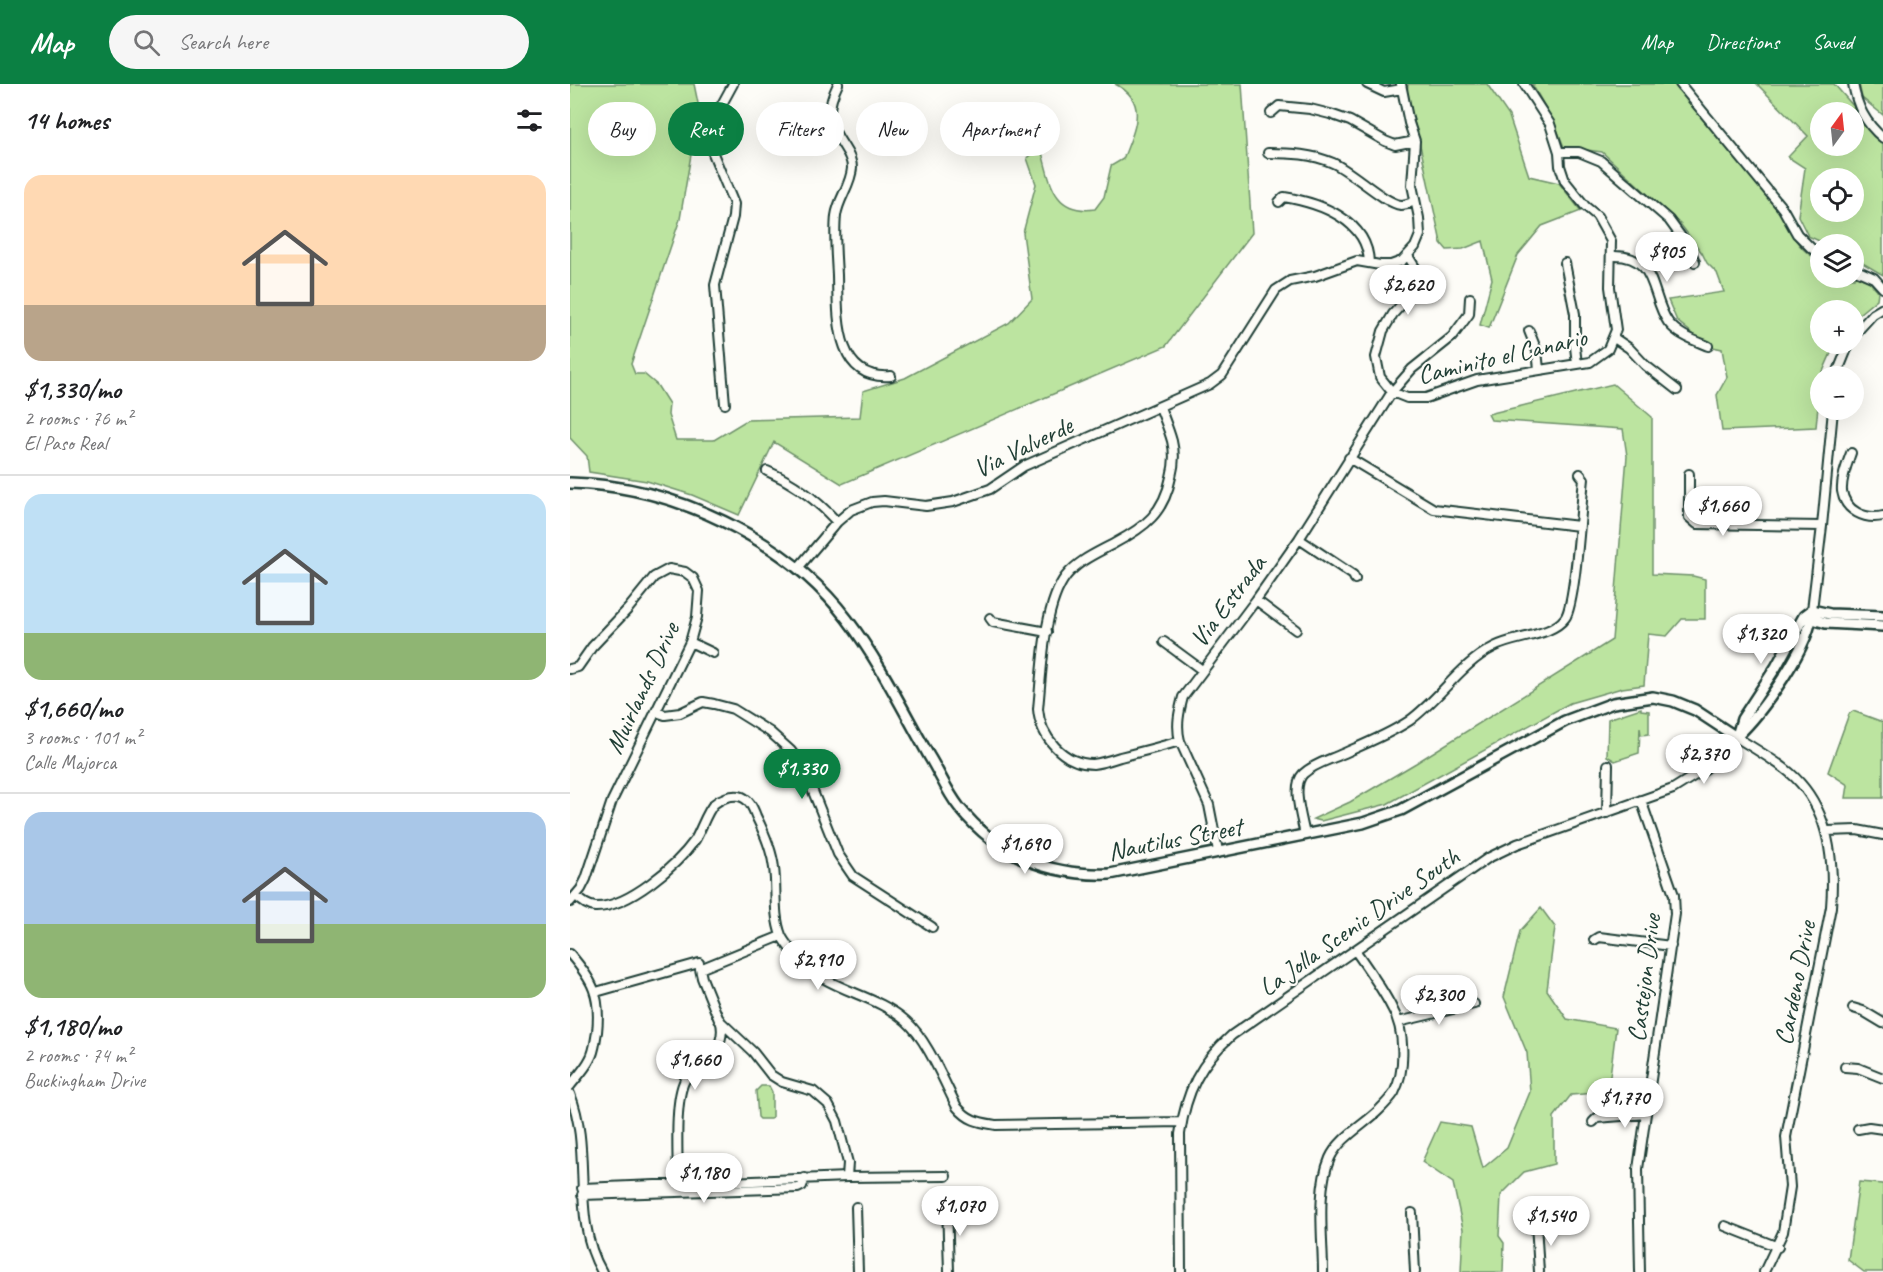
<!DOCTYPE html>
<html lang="en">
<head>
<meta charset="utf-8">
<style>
  :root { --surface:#fff; --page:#f6f6f6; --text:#202124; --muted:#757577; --line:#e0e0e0; --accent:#0b8043 }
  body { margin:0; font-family:Caveat,sans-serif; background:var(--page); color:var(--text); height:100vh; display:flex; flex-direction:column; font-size:22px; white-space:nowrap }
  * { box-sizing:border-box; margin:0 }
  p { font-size:20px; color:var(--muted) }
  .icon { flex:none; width:33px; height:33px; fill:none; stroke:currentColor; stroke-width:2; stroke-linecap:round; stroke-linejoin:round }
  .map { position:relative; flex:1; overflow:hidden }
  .sheet { display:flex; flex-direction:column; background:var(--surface); width:570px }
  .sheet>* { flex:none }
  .top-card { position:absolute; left:18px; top:18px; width:570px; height:54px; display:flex; gap:12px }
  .needle { width:39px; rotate:15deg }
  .fabs { position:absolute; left:1240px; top:18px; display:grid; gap:12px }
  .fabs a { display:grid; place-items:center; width:54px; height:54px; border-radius:50%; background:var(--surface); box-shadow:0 6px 24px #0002; font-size:30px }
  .price { position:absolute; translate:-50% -51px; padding:0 14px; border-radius:21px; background:#fff; color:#222; font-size:20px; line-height:39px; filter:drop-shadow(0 2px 3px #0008) }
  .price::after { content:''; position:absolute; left:50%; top:36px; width:18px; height:14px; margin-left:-9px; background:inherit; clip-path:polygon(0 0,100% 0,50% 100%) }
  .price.active { background:var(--accent); color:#fff }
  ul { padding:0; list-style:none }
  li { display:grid; align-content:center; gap:12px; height:318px; padding:0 24px }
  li+li { border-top:2px solid var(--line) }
  li span { display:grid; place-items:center; height:186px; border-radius:18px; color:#555 }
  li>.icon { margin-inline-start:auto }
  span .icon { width:108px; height:108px; fill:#fffc; stroke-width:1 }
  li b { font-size:26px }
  h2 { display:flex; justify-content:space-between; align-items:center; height:72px; padding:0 24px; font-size:26px }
  .pill { padding:0 21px; border-radius:27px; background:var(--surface); box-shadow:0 6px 24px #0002; font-size:21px; line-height:54px }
  .pill.active { background:var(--accent); color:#fff }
  header { display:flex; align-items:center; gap:36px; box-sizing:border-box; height:84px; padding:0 30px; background:var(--accent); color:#fff }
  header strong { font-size:28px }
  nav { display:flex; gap:33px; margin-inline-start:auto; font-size:21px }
  .search { width:420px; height:54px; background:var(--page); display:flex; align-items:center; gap:15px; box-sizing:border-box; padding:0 21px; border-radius:33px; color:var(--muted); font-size:22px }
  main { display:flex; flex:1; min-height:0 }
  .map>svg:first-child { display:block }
  .green { fill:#bce4a0; stroke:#6e906a; stroke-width:1.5; fill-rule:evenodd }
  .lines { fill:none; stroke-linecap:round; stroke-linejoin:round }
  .minor-casing { stroke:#1f3d34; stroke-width:12 }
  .major-casing { stroke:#1f3d34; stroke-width:14 }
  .minor { stroke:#fdfcf7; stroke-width:8 }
  .major { stroke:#fdfcf7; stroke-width:9 }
  .labels { text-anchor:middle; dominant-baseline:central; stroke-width:4.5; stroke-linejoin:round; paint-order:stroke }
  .street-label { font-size:26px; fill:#1f3d34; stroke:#fdfcf7 }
</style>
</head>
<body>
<header>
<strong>Map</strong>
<div class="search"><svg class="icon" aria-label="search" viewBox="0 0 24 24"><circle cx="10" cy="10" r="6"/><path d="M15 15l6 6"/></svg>Search here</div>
<nav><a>Map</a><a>Directions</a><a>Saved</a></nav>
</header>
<main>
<section class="sheet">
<h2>14 homes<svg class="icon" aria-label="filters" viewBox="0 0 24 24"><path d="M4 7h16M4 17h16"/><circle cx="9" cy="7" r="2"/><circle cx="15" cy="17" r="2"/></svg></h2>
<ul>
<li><span style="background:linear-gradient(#ffd9b3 70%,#b9a48a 0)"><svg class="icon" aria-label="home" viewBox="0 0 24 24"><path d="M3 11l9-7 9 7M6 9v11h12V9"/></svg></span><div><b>$1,330/mo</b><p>2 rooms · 76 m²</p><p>El Paso Real</p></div></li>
<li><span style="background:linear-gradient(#bfe0f5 75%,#8fb573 0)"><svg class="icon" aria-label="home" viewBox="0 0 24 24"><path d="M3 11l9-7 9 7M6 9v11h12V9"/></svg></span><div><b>$1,660/mo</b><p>3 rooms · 101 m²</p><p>Calle Majorca</p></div></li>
<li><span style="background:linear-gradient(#a9c7e8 60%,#8fb573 0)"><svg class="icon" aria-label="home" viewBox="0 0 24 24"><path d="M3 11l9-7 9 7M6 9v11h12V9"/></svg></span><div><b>$1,180/mo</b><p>2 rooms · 74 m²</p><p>Buckingham Drive</p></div></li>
</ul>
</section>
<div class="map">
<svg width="1313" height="1188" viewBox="0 0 1313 1188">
  <rect width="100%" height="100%" fill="#fdfcf7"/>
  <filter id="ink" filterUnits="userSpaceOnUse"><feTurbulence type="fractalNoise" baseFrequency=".0167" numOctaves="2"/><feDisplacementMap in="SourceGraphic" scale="12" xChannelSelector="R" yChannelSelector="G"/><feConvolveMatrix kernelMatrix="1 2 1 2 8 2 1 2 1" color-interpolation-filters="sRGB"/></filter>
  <g filter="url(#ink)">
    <!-- green -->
    <path class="green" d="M0,0H124L129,24L110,135L61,280L65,290H74L87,301L99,320L98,331L106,356H144L177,336L290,333L293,307L335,294L439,239L462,215L453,149L466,100L457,74L470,61C480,95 481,131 525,125L534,113L541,82L553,75C564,47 580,17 545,0H672L682,149L596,262L272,400L204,358L169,431L122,411L77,397L19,388L17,372L0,354Z
      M838,0H917L939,32L959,92L989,99L1011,127L972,142L948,171L919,244L910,241L922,195L913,157L893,165L877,166L871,159L850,61L837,10Z
      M962,0H1110C1141,39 1173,77 1203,116C1221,139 1220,163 1251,177V194H1284V191L1299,197L1308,208L1307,215L1284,234V226H1251V260H1265L1251,292L1246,343L1152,347L1147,311L1157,293L1152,265L1138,262L1107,237L1098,216L1154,208L1147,189L1137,179L1132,169L1111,141L1032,68L994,63L985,40Z
      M1187,0H1264L1313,56V191L1284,174V160H1256L1238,152L1228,132L1235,84L1218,73L1238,52ZM1251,28H1284V62H1251ZM1251,94H1284V128H1251Z
      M1289,0H1313V31L1292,14Z
      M1043,300L1082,333V490L1123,492L1135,495V535H1112L1097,552L1078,550L1074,601L1052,604L1000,619L817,720L751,737L743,735L780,718L846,679L1042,556L1057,372L1053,345L921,336L918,330Z
      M1071,624V626L1079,627V650L1071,651L1070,643L1069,669L1045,677L1037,672L1038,635Z
      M1283,627L1313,638V714H1276L1278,701L1258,688L1279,630Z
      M971,824L985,843L977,906L997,935L1046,944L1038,1008L1001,1011L984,1033V1080L954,1088L931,1111L929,1152L934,1159L933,1188H891L893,1145L883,1099L852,1078L870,1038L901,1043L913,1084L937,1064L960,1008L957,969L934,913L950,847Z
      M191,1002H199L202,1008V1033L200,1035H190L188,1033L186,1007Z
      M1289,1098L1313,1100V1188H1294L1278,1176Z"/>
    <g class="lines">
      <!-- minor casing -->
      <g class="minor-casing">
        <path id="minor" d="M268,0C255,27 258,39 274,63C278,69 282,77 282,84C281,101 268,115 266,132C264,151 266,172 267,191C268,230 264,297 321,292
          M797,0L814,8L832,5
          M1110,0L1213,125L1227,150L1241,164L1251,171
          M1283,0C1287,22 1295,39 1313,54
          M701,29L709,22L740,25L760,30L780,37L815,57L825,61L845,57
          M989,68H1009L1031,77L1099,136L1120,165L1125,178
          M698,69C721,69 742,70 763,79C783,88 814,119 831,121C836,121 840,119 845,117
          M709,118L714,113C750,119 798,136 799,179
          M838,172L846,185V194L842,209L823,230L813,247L806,273L810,293L822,308L837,314H856L907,296L1020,278L1038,265L1046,246L1040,203L1041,157L1027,132L1015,122L995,97L990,82L989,68L980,40L954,0
          M1042,172C1088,170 1080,212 1098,238C1108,251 1123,256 1138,262
          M995,179L1005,230V263L1007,280
          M1284,185L1304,194L1313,204
          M959,247L967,267L969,285
          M1284,251L1303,230L1313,224
          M1044,254L1059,264L1075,281L1107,306
          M1266,292L1279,260
          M155,320L145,201L163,133L164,120L142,67L141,49L145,33L163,0
          M590,323C594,334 599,346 602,357C605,369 604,382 601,393C594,429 575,443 545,459C527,469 509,476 496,492C473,522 472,587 468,625C470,652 493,680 523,680C532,679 541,676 550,673C570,668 590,663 610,657
          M1281,369C1277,380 1271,395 1272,407C1275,427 1295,436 1313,432
          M779,374L864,425L1009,442
          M197,387C225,399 247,416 267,438
          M1119,390V433L1127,440L1252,442
          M729,455L783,491L785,495
          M228,484L267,438L281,426L302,418L314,417L356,422L383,418L420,405L454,382L640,300L652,291L706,206L720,197L745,192L787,177L810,181H821L832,177L845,163L850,151L849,134L842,101L845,57L839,39L831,0
          M686,516L726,546
          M1242,526L1252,442L1263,326
          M420,534L423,538L477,548
          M120,558L143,569
          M594,558L632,586
          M0,585L8,583L22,563L58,525L84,493L99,485L115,488L123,494L129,507L127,533L120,558L42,717L16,795L11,805L0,818
          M86,628L95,631L110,629L133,618L144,620L163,625L200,648L221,667L234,685L268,770L283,792L362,843
          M1037,729L1038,681
          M1257,747L1287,746L1313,751
          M735,751C732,735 721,702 733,690C741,682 755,677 765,673C790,662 816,652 839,637C870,615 890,580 924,563C944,552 981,553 995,534C1006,519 1011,419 1014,395L1010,390
          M648,767L639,721L610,657C606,642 609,628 613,613L686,516L729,455L822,308L842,285L882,253L899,230L900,214
          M6,812C11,817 18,822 25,823C58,824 107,781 125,756C131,746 137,727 144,720C151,714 161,711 169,712C179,714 183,724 186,732C194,748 202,766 204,784C207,806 203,830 211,851C214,858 220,864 224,870C256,908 301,907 336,937C357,955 374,998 387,1023C399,1037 408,1038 426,1041L612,1038
          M1024,856L1029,853L1101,862
          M0,870C23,897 31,911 27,948C25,957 25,967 20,975C15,985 7,993 0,1002
          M130,885L132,894L149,936L183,968L201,991L212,998L243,1007L258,1020L267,1037L278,1079L277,1093
          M130,885L211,852
          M26,908L129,879L130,885
          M1283,924L1293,927L1313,939
          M828,938L904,920
          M1275,983L1288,984L1313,994
          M0,1010C23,1067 0,1133 32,1188
          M1023,1038L1027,1034L1076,1030
          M1288,1045L1299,1043L1313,1045
          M108,1099C108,1074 104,1016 115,996C121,987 133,983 140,975C149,965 155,949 150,936
          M12,1104L277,1093L376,1092
          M12,1111L228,1104L232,1102L235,1094
          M377,1119L379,1188
          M286,1123L288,1188
          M842,1129L845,1188
          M966,1139L969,1188
          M1155,1142L1208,1163
          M611,1188L610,1050C616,1008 630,979 662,951L918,774L947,760L1103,705L1135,685L1166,653C1182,663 1199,673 1214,684C1258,717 1265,772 1261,823L1216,1053L1220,1103L1213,1148L1194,1188
          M753,1188C753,1154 746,1106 760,1074C769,1054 794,1041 809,1026C814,1021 820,1015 824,1009C836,986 835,946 822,924C812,904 798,885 785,866
          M1070,1188L1068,1085L1105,830L1104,811L1071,716"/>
      </g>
      <!-- major casing -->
      <g class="major-casing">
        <path id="major" d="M0,399C102,401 215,454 277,535C309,577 333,626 359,672C369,688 377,708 389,723C428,772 478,792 540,790L793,739L831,726L995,637L1043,619L1083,613L1103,617L1125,626L1166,653
          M1242,526L1260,530L1313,532
          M1236,533L1256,539L1313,542
          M1167,652L1172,635L1206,583L1234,532L1242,526
          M1166,653C1191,630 1242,560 1242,526"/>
      </g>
      <!-- minor -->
      <use href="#minor" class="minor"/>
      <!-- major -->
      <use href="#major" class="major"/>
    </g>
  </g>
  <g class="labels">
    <!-- street labels -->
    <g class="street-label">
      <text transform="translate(932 272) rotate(-13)">Caminito el Canario</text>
      <text transform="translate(453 363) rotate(-26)">Via Valverde</text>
      <text transform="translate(658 517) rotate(-53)">Via Estrada</text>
      <text transform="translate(72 604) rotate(-65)">Muirlands Drive</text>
      <text transform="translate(605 755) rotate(-11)">Nautilus Street</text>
      <text transform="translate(789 838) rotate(-35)">La Jolla Scenic Drive South</text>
      <text transform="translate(1074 894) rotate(-83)">Castejon Drive</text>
      <text transform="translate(1225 899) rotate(-79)">Cardeno Drive</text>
    </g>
  </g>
</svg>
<div class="fabs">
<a><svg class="needle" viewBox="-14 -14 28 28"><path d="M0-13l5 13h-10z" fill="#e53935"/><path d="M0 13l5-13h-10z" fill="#757577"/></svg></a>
<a><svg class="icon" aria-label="locate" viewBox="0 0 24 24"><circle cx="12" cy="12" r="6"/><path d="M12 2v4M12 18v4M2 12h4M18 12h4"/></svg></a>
<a><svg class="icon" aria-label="layers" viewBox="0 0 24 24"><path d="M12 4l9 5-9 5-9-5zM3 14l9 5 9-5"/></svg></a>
<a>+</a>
<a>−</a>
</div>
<b class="price" style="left:1097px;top:199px">$905</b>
<b class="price" style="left:838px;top:232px">$2,620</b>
<b class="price" style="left:1153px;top:453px">$1,660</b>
<b class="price" style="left:1191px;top:581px">$1,320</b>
<b class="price" style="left:1134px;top:701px">$2,370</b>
<b class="price active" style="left:232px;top:716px">$1,330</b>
<b class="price" style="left:455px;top:791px">$1,690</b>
<b class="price" style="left:248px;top:907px">$2,910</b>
<b class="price" style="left:869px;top:942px">$2,300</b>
<b class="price" style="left:125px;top:1007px">$1,660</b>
<b class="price" style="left:1055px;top:1045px">$1,770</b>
<b class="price" style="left:134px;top:1120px">$1,180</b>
<b class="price" style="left:390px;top:1153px">$1,070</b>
<b class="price" style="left:981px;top:1163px">$1,540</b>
<div class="top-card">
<a class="pill">Buy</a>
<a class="pill active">Rent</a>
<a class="pill">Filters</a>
<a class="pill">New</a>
<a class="pill">Apartment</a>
</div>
</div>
</main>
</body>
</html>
